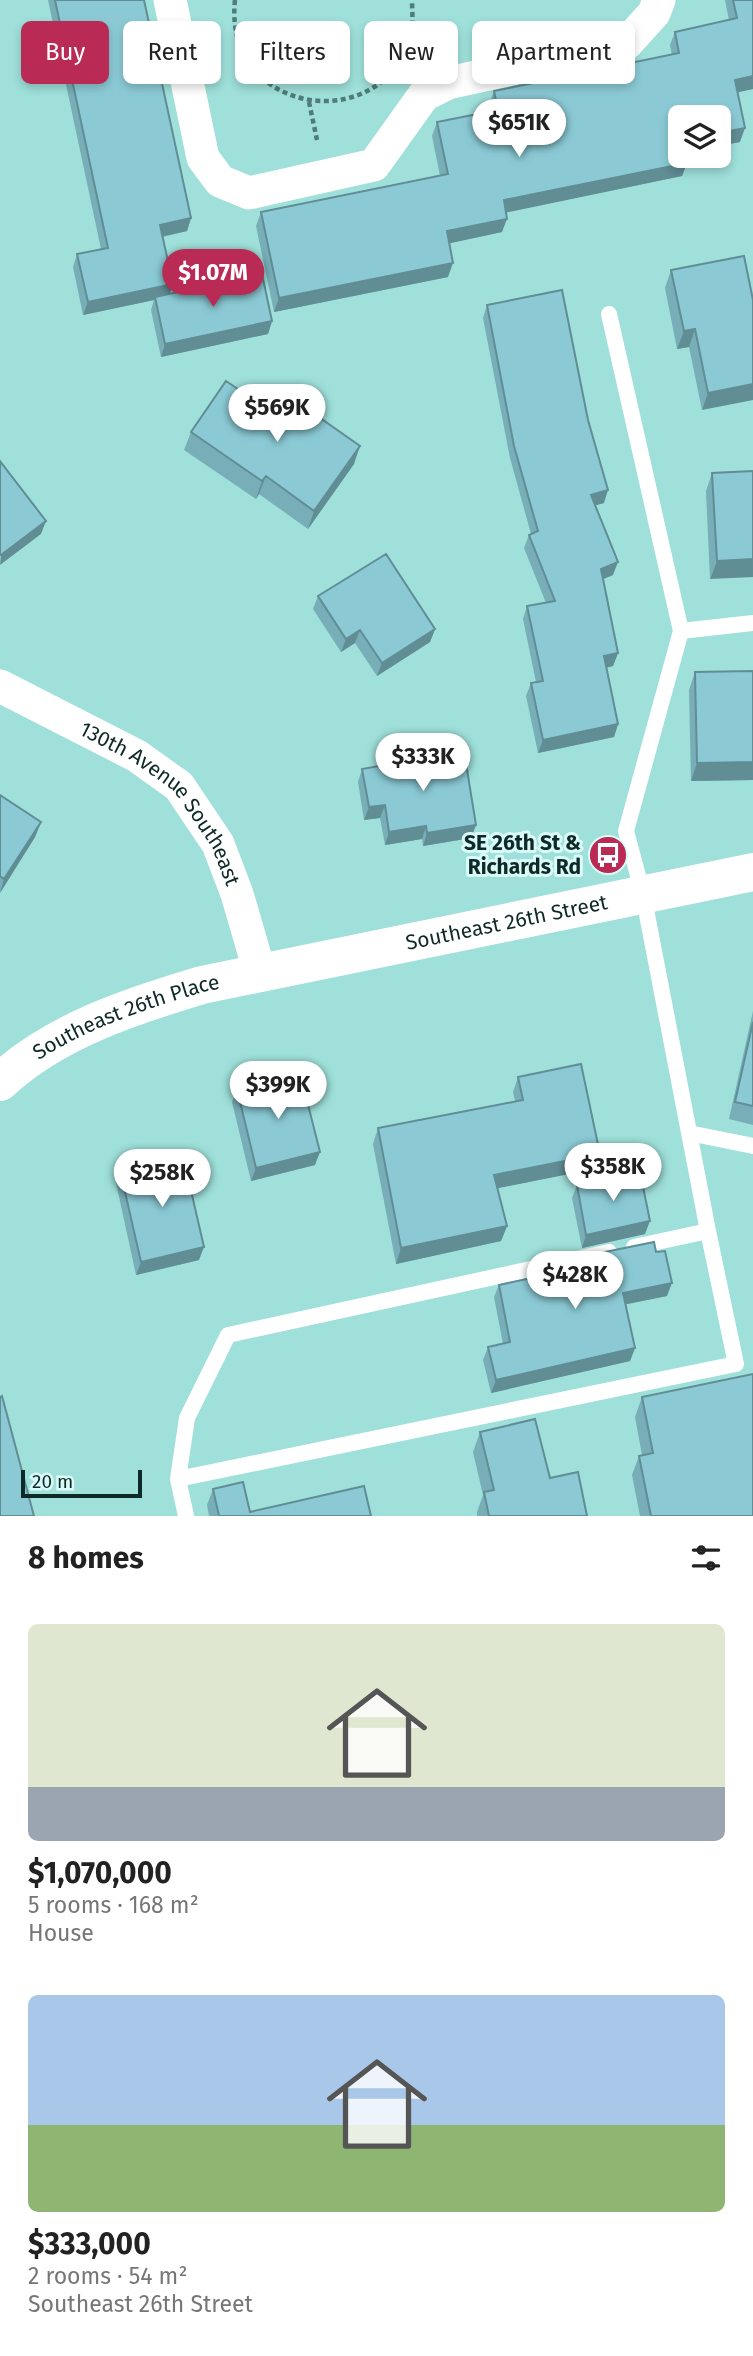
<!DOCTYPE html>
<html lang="en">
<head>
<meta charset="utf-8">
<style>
  :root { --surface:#fff; --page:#f6f6f6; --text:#222; --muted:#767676; --accent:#b92a54 }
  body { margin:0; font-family:"Fira Sans",sans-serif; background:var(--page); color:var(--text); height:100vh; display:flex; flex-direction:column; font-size:26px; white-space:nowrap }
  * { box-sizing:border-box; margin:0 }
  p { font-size:23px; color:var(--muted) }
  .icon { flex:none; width:38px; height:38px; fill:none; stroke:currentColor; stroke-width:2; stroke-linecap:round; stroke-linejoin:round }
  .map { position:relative; height:1516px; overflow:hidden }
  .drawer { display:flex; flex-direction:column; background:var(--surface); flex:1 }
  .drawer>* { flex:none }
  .hud { position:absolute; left:21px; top:21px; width:712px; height:63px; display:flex; gap:14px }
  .fabs { position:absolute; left:668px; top:105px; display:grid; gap:14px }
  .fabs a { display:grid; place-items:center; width:63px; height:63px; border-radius:10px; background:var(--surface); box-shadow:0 4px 10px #0003; font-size:35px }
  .scale { position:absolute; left:21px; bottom:18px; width:121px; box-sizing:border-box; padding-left:7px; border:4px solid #0e2927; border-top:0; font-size:19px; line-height:24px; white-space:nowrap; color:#0e2927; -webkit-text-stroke:5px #dafaf7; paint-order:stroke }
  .price { position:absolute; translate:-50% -60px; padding:0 16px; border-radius:24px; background:#fff; color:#222; font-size:23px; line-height:46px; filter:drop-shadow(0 2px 4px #0008) }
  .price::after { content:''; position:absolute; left:50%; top:42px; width:21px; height:16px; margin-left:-10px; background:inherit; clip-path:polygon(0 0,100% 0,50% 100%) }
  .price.on { background:var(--accent); color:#fff }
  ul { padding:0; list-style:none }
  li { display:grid; align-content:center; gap:14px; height:371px; padding:0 28px }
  li span { display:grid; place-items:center; height:217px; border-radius:10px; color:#555 }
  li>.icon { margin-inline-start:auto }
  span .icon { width:126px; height:126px; fill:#fffc; stroke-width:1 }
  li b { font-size:30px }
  h2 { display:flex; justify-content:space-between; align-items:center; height:84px; padding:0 28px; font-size:30px }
  .pill { padding:0 24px; border-radius:10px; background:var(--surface); box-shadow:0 4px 10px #0003; font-size:24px; line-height:63px }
  .pill.on { background:var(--accent); color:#fff }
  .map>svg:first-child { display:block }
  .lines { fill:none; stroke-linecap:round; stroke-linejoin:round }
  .path { stroke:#4f7c78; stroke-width:4.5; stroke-dasharray:5 3.5; stroke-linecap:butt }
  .lane { stroke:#fff; stroke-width:16 }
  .street { stroke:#fff; stroke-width:33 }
  .secondary { stroke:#fff; stroke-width:38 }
  .wall { fill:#78aeb7 }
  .shaded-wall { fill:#618d95 }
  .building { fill:#8bcad5; stroke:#618d95; stroke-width:2 }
  .labels { text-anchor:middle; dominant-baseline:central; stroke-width:6; stroke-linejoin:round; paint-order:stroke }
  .street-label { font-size:21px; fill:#0e2927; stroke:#dafaf7 }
  .poi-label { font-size:21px; font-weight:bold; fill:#0e2927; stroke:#dafaf7; text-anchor:end }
</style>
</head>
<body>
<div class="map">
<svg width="753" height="1516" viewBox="0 0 753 1516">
  <rect width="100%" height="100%" fill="#9fe0da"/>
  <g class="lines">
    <!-- path -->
    <path class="path" d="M235,0C222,119 393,139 412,27C413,18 412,9 412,0
      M309,102L317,140"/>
    <!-- lane -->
    <path class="lane" d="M609,314L681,631L626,831L643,894L708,1231L634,1247
      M681,631L753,623
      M689,1133L753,1146
      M178,1479L736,1364L708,1231
      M186,1516L178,1479L187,1418L228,1335L609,1252"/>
    <!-- street -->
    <g class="street">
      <path d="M170,0L203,158L220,181L249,193L374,165L424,95L448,83L626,44L654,13L659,0"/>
      <path id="s1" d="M0,686L137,756L179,786L218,844L237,894L260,973"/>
    </g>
    <!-- secondary -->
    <path class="secondary" id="s2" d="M0,1082C54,1031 132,1006 202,985L753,872"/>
  </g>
  <!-- wall -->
  <path class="wall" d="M48,0H144L191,218L187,231L163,237L173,284L170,294L272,321L268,334L161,357L151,310L154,300L83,315L73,267L77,254L101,249Z
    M725,0H753V89L738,92L740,142L719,146V117L681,156L687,163L682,176L506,212L502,232L449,243L448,277L274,312L256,226L261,212L440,176L432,136L437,122L490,111L489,105L494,91L672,55L670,45L675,32L729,20Z
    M671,270L753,300L702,410L689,347L677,349L665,288Z
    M487,305L604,503L595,505L613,575L603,579L618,653L613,666L606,668L618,724L614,737L538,753L526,696L531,683L536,682L523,619L527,606L546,603L524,548L529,535L531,534L510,458L483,318Z
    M287,422L354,464L308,529L259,494L256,499L184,450L191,432Z
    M753,471L710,579L706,491L712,473Z
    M318,596L435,629L430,642L377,676L355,643L341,652L313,609Z
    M753,671V780L691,781L689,690L695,672Z
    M362,769L476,825L471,838L423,846L422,839L385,845L380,818L364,820L358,782Z
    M0,795L41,822L35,837L0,893Z
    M753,1011V1125L729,1119Z
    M518,1077L600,1154L594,1169L497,1188L507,1226L501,1241L396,1264L373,1144L378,1128L515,1101L513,1092Z
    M237,1089L315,1165L251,1181L232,1102Z
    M120,1170L199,1260L136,1275L116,1183Z
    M577,1185L645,1234L582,1248L572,1198Z
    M590,1255L667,1296L625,1304L635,1348L630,1361L491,1393L483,1360L488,1347L503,1344L494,1297L499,1285L586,1267Z
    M642,1397L753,1516H640L632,1475L639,1456L642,1455L635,1417Z
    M480,1432L550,1478L587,1516H477V1512L483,1495L473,1452Z
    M213,1489L250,1512L371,1516H209L207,1505Z"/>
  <!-- shaded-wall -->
  <path class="shaded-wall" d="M753,76V89L730,94L735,80Z
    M745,128L740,142L719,146V133Z
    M687,163L682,176L499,214L504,200Z
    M191,218L187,231L155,238L160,225Z
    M507,219L502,232L442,245L447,231Z
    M453,263L448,277L274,312L279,298Z
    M173,284L169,297H155L154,300L83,315L88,302Z
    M272,321L268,334L161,357L165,344Z
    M695,329L689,347L677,349L684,331Z
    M753,384V400L702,410L708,393Z
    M360,446L354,464L308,529L314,511Z
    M266,476L259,494L256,499L262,481Z
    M608,490L604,503L586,508L591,495Z
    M46,521L41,534L0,565L1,555Z
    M753,559V577L710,579L717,561Z
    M618,562L613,575L596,582L601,569Z
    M435,629L430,642L377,676L382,663Z
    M360,630L355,643L341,652L346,639Z
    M618,653L613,666L599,669L604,656Z
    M618,724L614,737L538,753L543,740Z
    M753,762V780L691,781L697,763Z
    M385,805L380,818L364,820L369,807Z
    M41,822L35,837L0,893L4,879Z
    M476,825L471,838L423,846L427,833Z
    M426,826L422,839L385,845L389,832Z
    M320,1152L315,1165L251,1181L256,1168Z
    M600,1154L594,1169L489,1190L494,1175Z
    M650,1221L645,1234L582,1248L586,1235Z
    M507,1226L501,1241L396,1264L401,1248Z
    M204,1247L199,1260L136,1275L141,1262Z
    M672,1283L667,1296L618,1306L623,1293Z
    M635,1348L630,1361L491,1393L496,1380Z"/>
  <!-- building -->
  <path class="building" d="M55,0H144L191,218L160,225L173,284L88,302L77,254L108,248Z
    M733,0H753V76L735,80L745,128L719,133V117H681V156H686L687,163L504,200L507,219L447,231L453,263L279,298L261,212L448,174L437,122L498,110L494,91L679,53L675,32L737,18Z
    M744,256L753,300V384L708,393L695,329L684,331L671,270Z
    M262,274L272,321L165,344L155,297Z
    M562,290L588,420L608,490L591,495L618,562L601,569L618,653L604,656L618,724L543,740L531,683L543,681L527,606L555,601L529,535L538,531L514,446L487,305Z
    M226,381L287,422L300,404L360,446L314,511L266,476L262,481L191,432Z
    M0,461L46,521L1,555L0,554Z
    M753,471V559L717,561L712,473Z
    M386,554L435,629L382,663L360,630L346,639L318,596Z
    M753,671V762L697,763L695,672Z
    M464,751L476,825L427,833L426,826L389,832L385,805L369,807L362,769Z
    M0,795L41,822L4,879L0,876Z
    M753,1022V1106L735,1102Z
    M581,1064L600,1154L494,1175L507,1226L401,1248L378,1128L523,1100L518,1077Z
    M300,1073L320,1152L256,1168L237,1089Z
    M183,1156L204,1247L141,1262L120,1170Z
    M640,1172L650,1221L586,1235L577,1185Z
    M654,1242L656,1252L665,1251L672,1283L623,1293L635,1348L496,1380L488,1347L510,1342L499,1285L592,1265L590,1255Z
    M753,1374V1516H651L639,1456L653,1453L642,1397Z
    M2,1396L34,1516H0V1397Z
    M535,1419L550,1478L578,1472L587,1516H489L484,1492L494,1490L480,1432Z
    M243,1482L250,1512L364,1486L371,1516H219L213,1489Z"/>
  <!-- icons -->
  <defs>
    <g id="bus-disc" transform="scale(2.0125)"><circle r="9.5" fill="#b92a54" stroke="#dafaf7"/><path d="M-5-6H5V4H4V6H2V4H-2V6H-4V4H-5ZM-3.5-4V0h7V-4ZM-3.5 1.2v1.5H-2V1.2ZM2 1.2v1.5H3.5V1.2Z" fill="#fff"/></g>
  </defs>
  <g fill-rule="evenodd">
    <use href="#bus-disc" x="608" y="855"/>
  </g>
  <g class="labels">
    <!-- street labels -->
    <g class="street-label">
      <text stroke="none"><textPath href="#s1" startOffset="205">130th Avenue Southeast</textPath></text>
      <text stroke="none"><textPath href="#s2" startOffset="537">Southeast 26th Street</textPath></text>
      <text stroke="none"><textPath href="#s2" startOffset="144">Southeast 26th Place</textPath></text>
    </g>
    <!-- poi labels -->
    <g class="poi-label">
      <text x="581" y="843">SE 26th St &amp;<tspan x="581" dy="24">Richards Rd</tspan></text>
    </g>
  </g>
</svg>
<div class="fabs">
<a><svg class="icon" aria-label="layers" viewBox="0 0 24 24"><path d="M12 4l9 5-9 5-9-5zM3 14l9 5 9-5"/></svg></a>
</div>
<div class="scale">20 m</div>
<b class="price" style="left:519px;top:159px">$651K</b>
<b class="price on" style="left:213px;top:309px">$1.07M</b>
<b class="price" style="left:277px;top:444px">$569K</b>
<b class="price" style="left:423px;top:793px">$333K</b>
<b class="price" style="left:278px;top:1121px">$399K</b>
<b class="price" style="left:613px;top:1203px">$358K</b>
<b class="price" style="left:162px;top:1209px">$258K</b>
<b class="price" style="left:575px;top:1311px">$428K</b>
<div class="hud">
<a class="pill on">Buy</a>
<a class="pill">Rent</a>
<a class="pill">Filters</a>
<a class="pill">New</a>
<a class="pill">Apartment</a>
</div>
</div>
<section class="drawer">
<h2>8 homes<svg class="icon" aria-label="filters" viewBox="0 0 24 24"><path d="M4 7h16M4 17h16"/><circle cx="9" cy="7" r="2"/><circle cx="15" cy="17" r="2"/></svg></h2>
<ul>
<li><span style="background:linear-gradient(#dfe7d0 75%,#9aa5b1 0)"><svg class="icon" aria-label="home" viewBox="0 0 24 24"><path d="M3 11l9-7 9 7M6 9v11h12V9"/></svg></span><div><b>$1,070,000</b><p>5 rooms · 168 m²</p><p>House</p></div></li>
<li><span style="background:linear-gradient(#a9c7e8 60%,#8fb573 0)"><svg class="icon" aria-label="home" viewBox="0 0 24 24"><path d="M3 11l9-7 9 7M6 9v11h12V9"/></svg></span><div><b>$333,000</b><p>2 rooms · 54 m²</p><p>Southeast 26th Street</p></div></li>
</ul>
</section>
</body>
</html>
